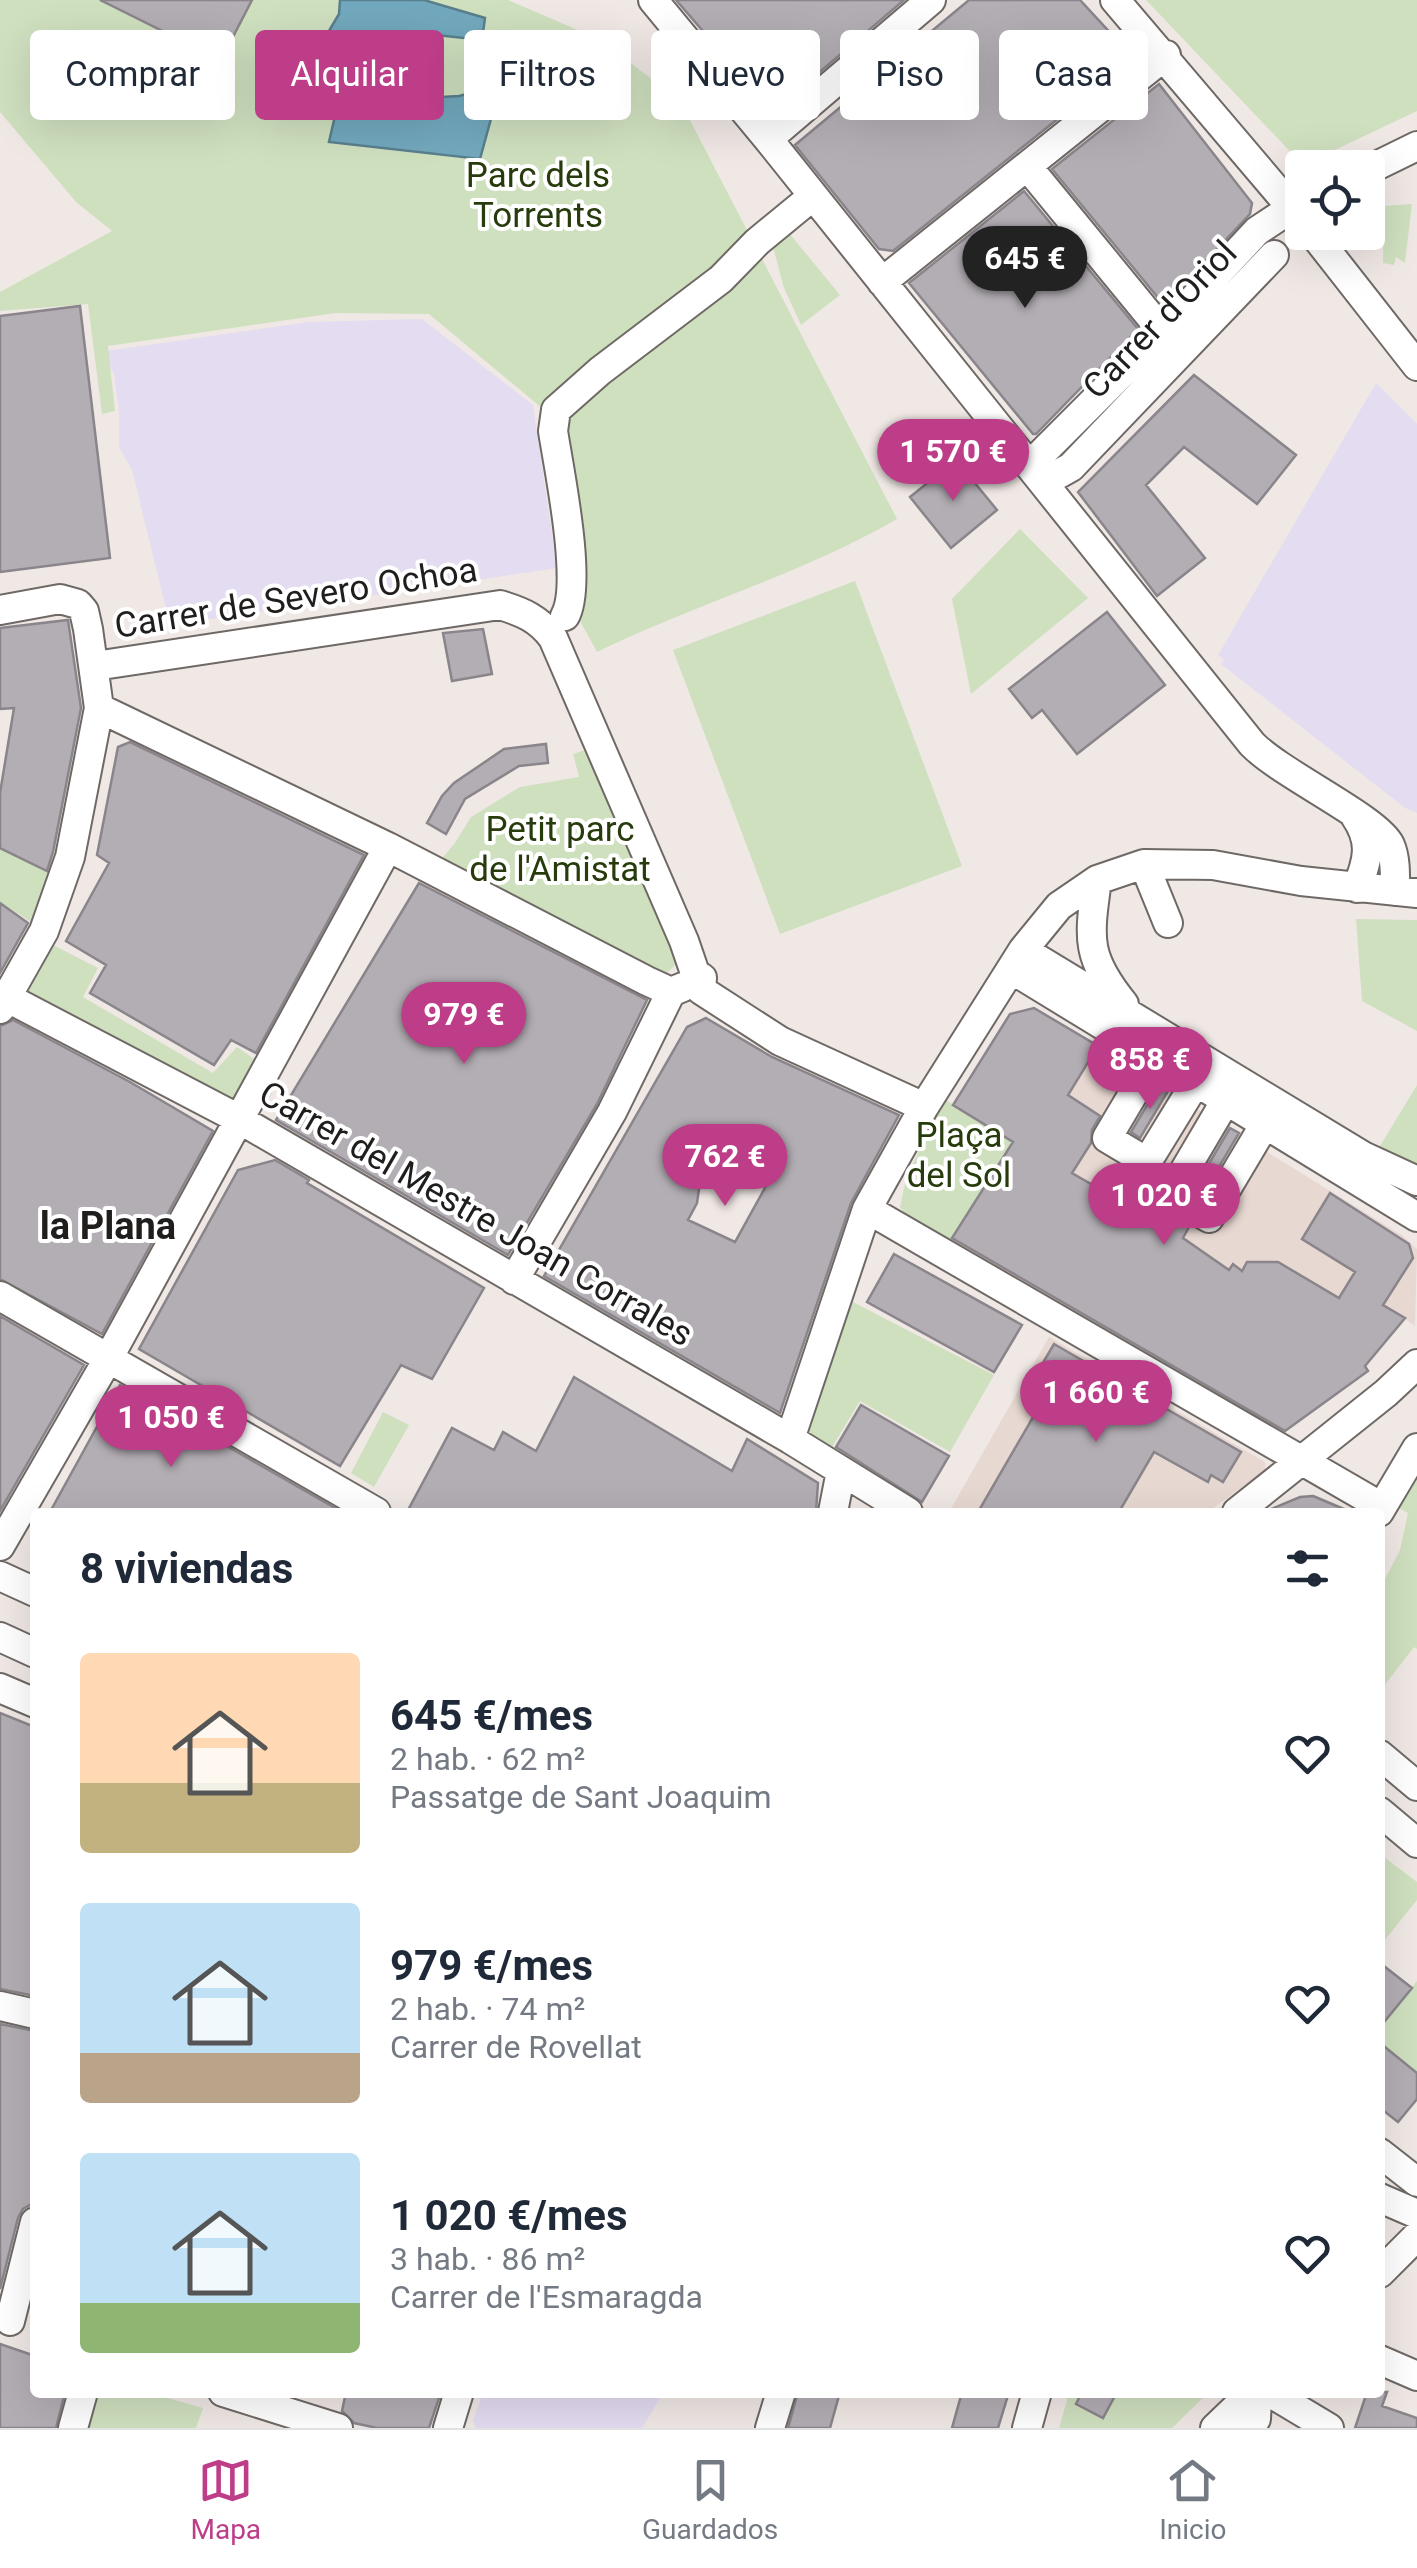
<!DOCTYPE html>
<html lang="es">
<head>
<meta charset="utf-8">
<style>
  :root { --surface:#fff; --page:#f6f6f7; --text:#1f2937; --muted:#747a83; --line:#e0e1e3; --accent:#bd3d88 }
  body { margin:0; font-family:Roboto,sans-serif; background:var(--page); color:var(--text); height:100vh; display:flex; flex-direction:column; font-size:38px; white-space:nowrap }
  * { box-sizing:border-box; margin:0 }
  p { font-size:32px; color:var(--muted) }
  .icon { flex:none; width:55px; height:55px; fill:none; stroke:currentColor; stroke-width:2; stroke-linecap:round; stroke-linejoin:round }
  .map { position:relative; flex:1; overflow:hidden }
  .details { position:absolute; left:30px; top:1508px; width:1355px; height:890px; display:flex; flex-direction:column; background:var(--surface); border-radius:10px; box-shadow:0 10px 40px #0002 }
  .details>* { flex:none }
  .banner { position:absolute; left:30px; top:30px; width:1358px; height:90px; display:flex; gap:20px }
  .fabs { position:absolute; left:1285px; top:150px; display:grid; gap:20px }
  .fabs a { display:grid; place-items:center; width:100px; height:100px; border-radius:10px; background:var(--surface); box-shadow:0 10px 40px #0002; font-size:50px }
  .price { position:absolute; translate:-50% -85px; padding:0 22px; border-radius:35px; background:var(--accent); color:#fff; font-size:32px; line-height:65px; filter:drop-shadow(0 2px 5px #0008) }
  .price::after { content:''; position:absolute; left:50%; top:60px; width:30px; height:22px; margin-left:-15px; background:inherit; clip-path:polygon(0 0,100% 0,50% 100%) }
  .price.active { background:#222; color:#fff }
  ul { padding:0; list-style:none }
  li { display:flex; align-items:center; gap:30px; height:250px; padding:0 50px }
  li span { display:grid; place-items:center; flex:none; width:280px; height:200px; border-radius:10px; color:#555 }
  li>.icon { margin-inline-start:auto }
  span .icon { width:120px; height:120px; fill:#fffc; stroke-width:1 }
  li b { font-size:42px }
  h2 { display:flex; justify-content:space-between; align-items:center; height:120px; padding:0 50px; font-size:42px }
  .chip { padding:0 35px; border-radius:10px; background:var(--surface); box-shadow:0 10px 40px #0002; font-size:35px; line-height:90px }
  .chip.active { background:var(--accent); color:#fff }
  .menu { display:flex; justify-content:space-around; align-items:center; height:140px; border-top:2px solid var(--line); background:var(--surface); font-size:28px; color:var(--muted) }
  .menu a { display:grid; justify-items:center; gap:5px }
  .menu .active { color:var(--accent) }
  .map>svg:first-child { display:block }
  .built { fill:#e8d8d2 }
  .education { fill:#e4dcf1 }
  .green { fill:#cfe0bf }
  .water { fill:#72a8bd; stroke:#597f8d; stroke-width:2.5 }
  .building { fill:#b3aeb4; stroke:#89858a; stroke-width:2.5; fill-rule:evenodd }
  .lines { fill:none; stroke-linecap:round; stroke-linejoin:round }
  .minor-casing { stroke:#6f6966; stroke-width:32 }
  .minor { stroke:#fff; stroke-width:28 }
  .labels { text-anchor:middle; dominant-baseline:central; stroke-width:8; stroke-linejoin:round; paint-order:stroke }
  .park-label { font-size:35px; fill:#273b0c; stroke:#fff }
  .street-label { font-size:35px; fill:#201e1d; stroke:#fff }
  .neighbourhood-label { font-size:38px; font-weight:bold; fill:#201e1d; stroke:#fff }
</style>
</head>
<body>
<div class="map">
<svg width="1417" height="2428" viewBox="0 0 1417 2428">
  <rect width="100%" height="100%" fill="#f0e8e5"/>
  <!-- built -->
  <path class="built" d="M1034,1008L1403,1236L1417,1249L1415,1326L1405,1319L1365,1366L1368,1371L1280,1434L949,1243L1013,1142L953,1105L1010,1014Z
    M1049,1337L1265,1462V1470L1208,1512H949Z"/>
  <!-- education -->
  <path class="education" d="M422,319L533,405L557,568L170,625L132,470L119,447V410L114,374L106,359V351L308,322Z
    M1376,383L1417,424V813L1405,808L1221,664L1224,660L1218,655Z
    M483,2393V2392L663,2393L642,2428H476L473,2420Z"/>
  <!-- green -->
  <path class="green" d="M0,0H508L601,40L680,101L897,519C802,574 695,604 597,652L555,575L558,525L543,409L429,314L336,313L108,346L115,411L102,414L88,304L0,311V292L112,231L76,202L0,112Z
    M1146,0H1417V111L1303,165Z
    M1412,204L1405,263L1396,257L1394,265L1383,263L1384,206Z
    M789,233L840,295L801,325L784,288L773,247Z
    M1020,529L1088,598L971,694L952,599Z
    M855,581L962,866L780,934L673,650Z
    M591,748L681,959L665,975L437,864L455,843L471,817L520,787L579,777L573,754Z
    M0,848L59,877L37,926L0,902Z
    M1356,919L1417,920V1031L1362,1001Z
    M53,945L98,968L83,997L213,1073L237,1047L263,1065L235,1114L17,995Z
    M1417,1085V1168L1377,1151Z
    M943,1098L1013,1142L949,1243L912,1223L900,1207L906,1179Z
    M851,1301L994,1375L950,1452L860,1401L828,1454L797,1436Z
    M383,1412L409,1425L374,1487L351,1473Z
    M1417,1472V1649L1414,1647L1380,1691V1589L1400,1550L1408,1513L1397,1507Z
    M1380,1854L1417,1882V1900L1380,1946Z
    M1417,1981V2073L1380,2043V2027Z
    M95,2393H149L203,2408L196,2428H83Z
    M1069,2393H1208L1172,2428H1059Z"/>
  <!-- water -->
  <path class="water" d="M340,0H424L485,18L482,40L436,35L426,43L402,41L381,55L347,46L331,53L320,46L339,14Z
    M500,86L480,159L329,142L338,103L459,96Z"/>
  <!-- building -->
  <path class="building" d="M100,0H252L221,60Z
    M676,0H904L773,112Z
    M969,0H1080L1127,51L1125,65L893,251L879,249L795,145Z
    M1159,84L1252,203L1250,214L1164,305L1052,169Z
    M1024,191L1138,329L1036,434H1033L909,283Z
    M80,306L110,558L0,572V316Z
    M1194,375L1296,455L1257,504L1184,447L1146,485L1205,558L1157,596L1078,492Z
    M956,460L997,510L951,548L910,497Z
    M1107,612L1165,685L1077,754L1042,710L1032,718L1009,689Z
    M68,620L81,708L53,852L47,871L0,848V793L14,708L0,709V628Z
    M483,629L492,674L452,681L443,633Z
    M130,742L364,855L256,1053L231,1040L214,1065L90,993L106,965L66,941L109,863L97,855L118,747Z
    M546,744L548,763L519,766L465,799L446,834L427,823L442,796L454,783L504,749Z
    M419,883L647,1000L597,1104L508,1255L276,1120Z
    M0,903L28,923L0,973Z
    M1034,1008L1098,1046L1068,1095L1100,1116L1092,1130L1091,1143L1072,1173L1165,1227L1171,1216L1189,1227L1183,1238L1229,1270L1233,1264L1242,1271L1247,1262H1278L1339,1298L1355,1272L1302,1239L1330,1193L1409,1244L1413,1258L1383,1305L1405,1318L1365,1366L1368,1371L1285,1431L952,1238L1013,1142L953,1105L1010,1014Z
    M706,1018L772,1057L899,1115L851,1203L780,1413L544,1276L687,1027ZM718,1134L768,1149L782,1157L735,1242L688,1220L697,1203L704,1153Z
    M13,1020L130,1082L213,1131L102,1334L0,1279V1026Z
    M1159,1085L1168,1091L1140,1138L1131,1132Z
    M1230,1128L1239,1133L1203,1194L1194,1189Z
    M275,1160L309,1180L307,1183L484,1288L432,1379L401,1365L340,1466L139,1349L238,1170Z
    M894,1254L1022,1325L994,1372L867,1302Z
    M0,1316L84,1365L0,1511Z
    M1054,1344L1241,1452L1223,1482L1211,1475L1208,1482L1154,1452L1119,1512H978L1050,1388L1037,1381L1044,1368L1041,1366Z
    M574,1377L732,1471L747,1439L818,1483L816,1512H407L452,1428L494,1450L503,1432L536,1451Z
    M120,1385L342,1512H50Z
    M861,1405L949,1456L922,1502L836,1447Z
    M1313,1496L1351,1512H1264L1300,1497Z
    M0,1713L35,1727V1996L0,1989Z
    M1380,1963L1412,1988L1380,2027Z
    M0,2024L35,2031V2202L23,2209L18,2218L0,2289Z
    M1380,2043L1417,2073V2099L1398,2122L1380,2108Z
    M0,2344L35,2356V2392H65L56,2428H0Z
    M346,2392H441L429,2428H377L354,2423L342,2411Z
    M798,2392H840L830,2428H788Z
    M962,2392H1009L998,2428H952Z
    M1082,2392H1117L1103,2418L1076,2404Z
    M1367,2392H1387L1382,2406L1417,2418V2428H1355Z"/>
  <g class="lines">
    <!-- minor casing -->
    <g class="minor-casing">
      <path id="minor" d="M653,0L768,139L1252,744C1281,774 1378,819 1390,845C1396,859 1395,876 1395,891
        M1115,0L1302,220
        M768,139L931,0
        M1027,166L1163,332
        M1368,170L1417,146
        M1312,232L1417,366
        M882,282L1166,55
        M1030,465L1163,332L1257,231L1302,201
        M1055,476L1071,467L1274,255
        M0,610L60,599L78,604L84,611L88,629L99,708L70,857L44,931L0,1009
        M565,616C583,584 559,470 553,431L556,410L600,371L721,279L757,242L802,205
        M95,666L500,605C523,612 539,619 553,638L684,941L695,973L702,978L701,990
        M99,708L388,847L647,981L671,992L683,987
        M1355,816C1373,842 1368,860 1357,888
        M1144,864L1168,923
        M1097,880C1089,938 1085,956 1124,1004
        M1023,950L1363,1156L1417,1181
        M1011,969L1417,1217
        M701,990L780,1041L924,1107
        M0,994L237,1118L790,1439L908,1512
        M1155,1057L1107,1138L1147,1162L1196,1082
        M1226,1100L1170,1195L1209,1218L1265,1124
        M867,1209L1382,1507
        M514,1280L612,1112L671,992
        M0,1296L376,1512
        M790,1439L867,1209L924,1107L1023,950L1059,906L1097,880L1144,864L1213,865L1301,881L1417,893
        M833,1512L841,1471
        M1237,1512L1386,1393L1417,1364
        M1379,1512L1417,1448
        M0,1546L108,1359L388,847
        M0,1576L35,1592
        M0,1637L35,1653
        M0,1688L35,1703
        M1380,1755L1417,1786
        M1380,1812L1417,1843
        M0,2006L35,2014
        M1380,2153L1417,2182
        M1380,2198L1417,2214
        M1380,2273L1417,2236
        M10,2321L35,2222
        M1380,2360L1417,2376
        M223,2392L338,2428
        M1269,2392L1329,2428
        M73,2428L83,2392
        M448,2428L459,2392
        M770,2428L781,2392
        M1027,2428L1037,2392
        M1215,2428L1240,2404L1263,2392
        M1247,2428L1256,2419L1257,2398"/>
    </g>
    <!-- minor -->
    <use href="#minor" class="minor"/>
  </g>
  <g class="labels">
    <!-- park labels -->
    <g class="park-label">
      <text x="538" y="175">Parc dels<tspan x="538" dy="40">Torrents</tspan></text>
      <text x="560" y="829">Petit parc<tspan x="560" dy="40">de l'Amistat</tspan></text>
      <text x="959" y="1135">Plaça<tspan x="959" dy="40">del Sol</tspan></text>
    </g>
    <!-- street labels -->
    <g class="street-label">
      <text transform="translate(1160 320) rotate(-46)">Carrer d'Oriol</text>
      <text transform="translate(296 598) rotate(-9)">Carrer de Severo Ochoa</text>
      <text transform="translate(476 1214) rotate(30)">Carrer del Mestre Joan Corrales</text>
    </g>
    <!-- neighbourhood labels -->
    <g class="neighbourhood-label">
      <text x="108" y="1226">la Plana</text>
    </g>
  </g>
</svg>
<div class="fabs">
<a><svg class="icon" aria-label="locate" viewBox="0 0 24 24"><circle cx="12" cy="12" r="6"/><path d="M12 2v4M12 18v4M2 12h4M18 12h4"/></svg></a>
</div>
<b class="price active" style="left:1025px;top:311px">645 €</b>
<b class="price" style="left:953px;top:504px">1 570 €</b>
<b class="price" style="left:464px;top:1067px">979 €</b>
<b class="price" style="left:1150px;top:1112px">858 €</b>
<b class="price" style="left:725px;top:1209px">762 €</b>
<b class="price" style="left:1164px;top:1248px">1 020 €</b>
<b class="price" style="left:1096px;top:1445px">1 660 €</b>
<b class="price" style="left:171px;top:1470px">1 050 €</b>
<div class="banner">
<a class="chip">Comprar</a>
<a class="chip active">Alquilar</a>
<a class="chip">Filtros</a>
<a class="chip">Nuevo</a>
<a class="chip">Piso</a>
<a class="chip">Casa</a>
</div>
<section class="details">
<h2>8 viviendas<svg class="icon" aria-label="filters" viewBox="0 0 24 24"><path d="M4 7h16M4 17h16"/><circle cx="9" cy="7" r="2"/><circle cx="15" cy="17" r="2"/></svg></h2>
<ul>
<li><span style="background:linear-gradient(#ffd9b3 65%,#c2b280 0)"><svg class="icon" aria-label="home" viewBox="0 0 24 24"><path d="M3 11l9-7 9 7M6 9v11h12V9"/></svg></span><div><b>645 €/mes</b><p>2 hab. · 62 m²</p><p>Passatge de Sant Joaquim</p></div><svg class="icon" aria-label="heart" viewBox="0 0 24 24"><path d="M12 20l-8-8c-3-5 5-10 8-4 3-6 11-1 8 4z"/></svg></li>
<li><span style="background:linear-gradient(#bfe0f5 75%,#b9a48a 0)"><svg class="icon" aria-label="home" viewBox="0 0 24 24"><path d="M3 11l9-7 9 7M6 9v11h12V9"/></svg></span><div><b>979 €/mes</b><p>2 hab. · 74 m²</p><p>Carrer de Rovellat</p></div><svg class="icon" aria-label="heart" viewBox="0 0 24 24"><path d="M12 20l-8-8c-3-5 5-10 8-4 3-6 11-1 8 4z"/></svg></li>
<li><span style="background:linear-gradient(#bfe0f5 75%,#8fb573 0)"><svg class="icon" aria-label="home" viewBox="0 0 24 24"><path d="M3 11l9-7 9 7M6 9v11h12V9"/></svg></span><div><b>1 020 €/mes</b><p>3 hab. · 86 m²</p><p>Carrer de l'Esmaragda</p></div><svg class="icon" aria-label="heart" viewBox="0 0 24 24"><path d="M12 20l-8-8c-3-5 5-10 8-4 3-6 11-1 8 4z"/></svg></li>
</ul>
</section>
</div>
<nav class="menu">
<a class="active"><svg class="icon" aria-label="map" viewBox="0 0 24 24"><path d="M3 6l6-2 6 2 6-2v14l-6 2-6-2-6 2zM9 4v14M15 6v14"/></svg>Mapa</a>
<a><svg class="icon" aria-label="saved" viewBox="0 0 24 24"><path d="M7 4h10v16l-5-4-5 4z"/></svg>Guardados</a>
<a><svg class="icon" aria-label="home" viewBox="0 0 24 24"><path d="M3 11l9-7 9 7M6 9v11h12V9"/></svg>Inicio</a>
</nav>
</body>
</html>
